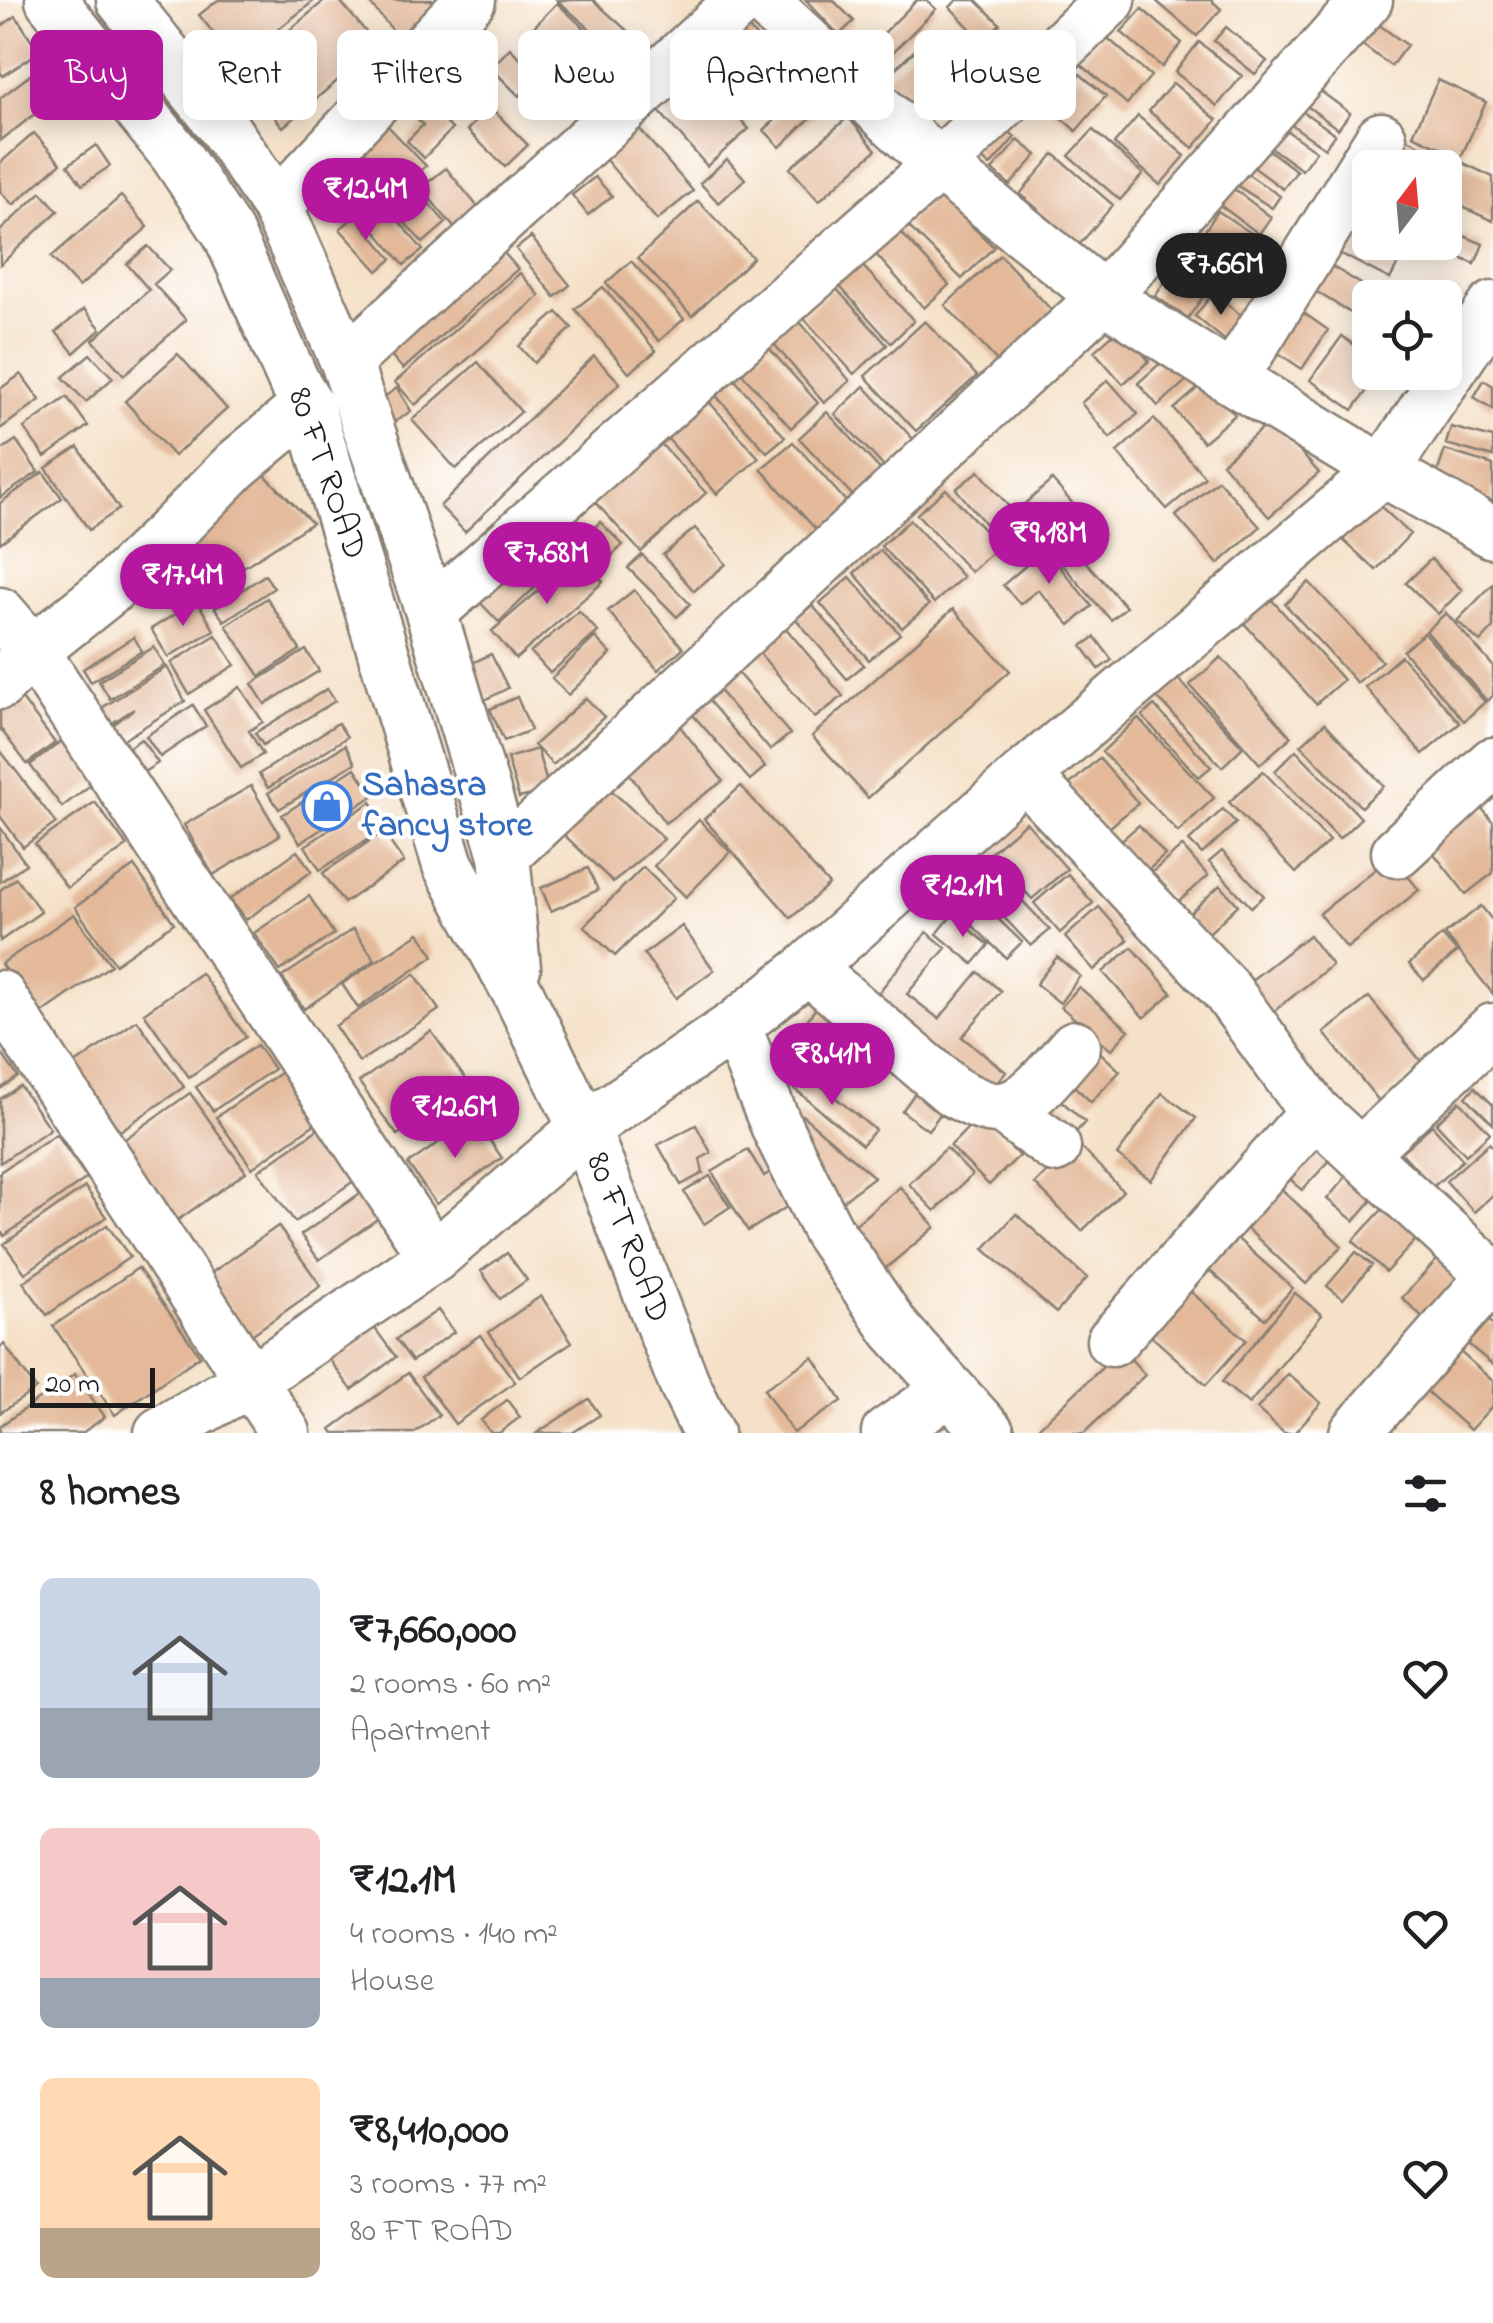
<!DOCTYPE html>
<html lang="en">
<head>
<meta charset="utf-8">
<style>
  :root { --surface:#fff; --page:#f6f6f6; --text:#202124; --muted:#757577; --accent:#b5179e }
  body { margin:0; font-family:"Indie Flower",sans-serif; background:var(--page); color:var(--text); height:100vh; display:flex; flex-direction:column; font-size:38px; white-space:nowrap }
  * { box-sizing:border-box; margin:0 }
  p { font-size:32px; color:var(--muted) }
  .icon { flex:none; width:55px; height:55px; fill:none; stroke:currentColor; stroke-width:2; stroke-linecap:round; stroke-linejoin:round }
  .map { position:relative; height:1433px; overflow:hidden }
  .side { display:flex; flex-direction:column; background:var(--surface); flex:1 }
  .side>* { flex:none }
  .top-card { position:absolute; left:30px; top:30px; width:1435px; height:90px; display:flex; gap:20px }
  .needle { width:65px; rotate:16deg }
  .controls { position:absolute; left:1352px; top:150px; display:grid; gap:20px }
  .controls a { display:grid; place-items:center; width:110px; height:110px; border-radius:15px; background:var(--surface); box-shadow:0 5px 25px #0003; font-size:50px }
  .scale { position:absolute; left:30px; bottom:25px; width:125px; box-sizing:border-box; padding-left:10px; border:5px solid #1c1c1c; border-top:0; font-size:28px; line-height:35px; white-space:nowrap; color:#1c1c1c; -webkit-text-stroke:8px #fff; paint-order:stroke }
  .price { position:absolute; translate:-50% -85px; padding:0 22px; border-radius:35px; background:var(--accent); color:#fff; font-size:32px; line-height:65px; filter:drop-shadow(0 2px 5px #0008) }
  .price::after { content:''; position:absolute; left:50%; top:60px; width:30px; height:22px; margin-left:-15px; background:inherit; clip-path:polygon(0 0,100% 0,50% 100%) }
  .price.active { background:#222; color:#fff }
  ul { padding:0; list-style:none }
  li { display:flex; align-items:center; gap:30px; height:250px; padding:0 40px }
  li span { display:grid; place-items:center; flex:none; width:280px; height:200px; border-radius:15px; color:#555 }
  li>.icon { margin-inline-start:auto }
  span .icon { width:120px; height:120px; fill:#fffc; stroke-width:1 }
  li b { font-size:42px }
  h2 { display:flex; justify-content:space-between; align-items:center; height:120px; padding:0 40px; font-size:42px }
  .chip { padding:0 35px; border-radius:15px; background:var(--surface); box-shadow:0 5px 25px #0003; font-size:35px; line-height:90px }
  .chip.active { background:var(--accent); color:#fff }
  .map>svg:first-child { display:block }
  .building { fill:#e3b99a }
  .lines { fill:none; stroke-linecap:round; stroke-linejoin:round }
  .minor-casing { stroke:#887e72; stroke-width:55 }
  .minor { stroke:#fff; stroke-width:50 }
  .labels { text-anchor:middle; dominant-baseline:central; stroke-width:8; stroke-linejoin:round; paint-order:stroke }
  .street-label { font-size:35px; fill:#1c1c1c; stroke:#fff }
  .shop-label { font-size:35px; font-weight:bold; fill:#366cbe; stroke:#fff; text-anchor:start }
</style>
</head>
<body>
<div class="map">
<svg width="1493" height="1433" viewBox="0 0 1493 1433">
  <rect width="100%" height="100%" fill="#fff"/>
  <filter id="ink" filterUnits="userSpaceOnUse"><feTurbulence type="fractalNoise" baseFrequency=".01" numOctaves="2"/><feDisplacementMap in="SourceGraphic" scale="20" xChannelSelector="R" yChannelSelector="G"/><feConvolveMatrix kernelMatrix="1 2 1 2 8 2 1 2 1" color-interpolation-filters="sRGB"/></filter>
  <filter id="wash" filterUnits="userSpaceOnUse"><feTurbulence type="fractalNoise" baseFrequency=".0048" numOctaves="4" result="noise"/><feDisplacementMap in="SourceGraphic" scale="40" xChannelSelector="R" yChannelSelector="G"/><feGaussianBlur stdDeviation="2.25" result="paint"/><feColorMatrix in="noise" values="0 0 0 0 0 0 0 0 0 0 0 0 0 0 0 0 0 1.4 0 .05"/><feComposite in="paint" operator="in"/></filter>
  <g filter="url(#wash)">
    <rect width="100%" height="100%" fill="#f5e1c8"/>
    <g id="blocks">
      <!-- building -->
      <path class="building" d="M218,0H315L237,62L199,15Z
        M325,0H339L378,46L283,127L238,74Z
        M367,0H432L439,8L401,40Z
        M557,0H593L631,34L615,51Z
        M806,0H833L854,21L839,35Z
        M917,0H926L936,9L878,67L864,53Z
        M957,0H976L1000,24L982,41L950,7Z
        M1155,0H1211L1221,9L1197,36Z
        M557,3L597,40L571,69L530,31Z
        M1142,9L1182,43L1162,67L1121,32Z
        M16,16L39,52L3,76L0,72V27Z
        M1368,17L1407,45L1391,66L1353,38Z
        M740,20L756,36L715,79L698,63Z
        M1226,27L1267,61L1255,74L1214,41Z
        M937,30L971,66L919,115L884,79Z
        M1103,34L1151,76L1127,104L1078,62Z
        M1199,42L1242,76L1217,106L1175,72Z
        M510,48L538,77L519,96L491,68Z
        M451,57L484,95L456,120L422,81Z
        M688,59L749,129L707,166L646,96Z
        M46,63L66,90L0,141V98Z
        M1080,74L1106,96L1076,131L1050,108Z
        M1438,80L1486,102L1461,157L1413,135Z
        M1173,83L1217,120L1193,148L1149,111Z
        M1315,87L1350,113L1338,129L1303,103Z
        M414,90L452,129L424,158L407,141L423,125L401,103Z
        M804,93L820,109L780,147L764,130Z
        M490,107L528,145L505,167L467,130Z
        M1298,108L1335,134L1325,148L1289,123Z
        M1138,116L1185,156L1160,185L1114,144Z
        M848,117L876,150L819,201L790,168Z
        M997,122L1015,137L990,166L972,150Z
        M385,123L426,166L400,189L360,146Z
        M635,124L693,191L657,220L600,153Z
        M1277,124L1316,151L1302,170L1263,142Z
        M1093,130L1143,174L1120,200L1069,156Z
        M34,133L61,163L13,205L0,191V163Z
        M1398,134L1457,163L1445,187V168H1382Z
        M1018,140L1037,155L1010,185L992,170Z
        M96,145L110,166L82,185L68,165Z
        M1262,145L1297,171L1283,189L1248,163Z
        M346,148L393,194L376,211L329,166Z
        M1054,154L1113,205L1079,245L1020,194Z
        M727,159L745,179L719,203L700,183Z
        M1461,162L1493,177V221L1445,199Z
        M446,168L482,212L457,231L421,188Z
        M1246,173L1280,196L1272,208L1238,186Z
        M595,177L612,196L588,215L572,195Z
        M1230,186L1271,217L1259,234L1217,203Z
        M418,191L446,223L423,243L395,212Z
        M41,192L58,211L0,265V231Z
        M937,193L994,247L962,279L906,224Z
        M121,196L148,227L79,287L51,257Z
        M698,201L753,258L692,316L638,258Z
        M385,205L423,250L404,265L367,221Z
        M1218,211L1251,233L1227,269L1194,247Z
        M355,216L392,259L378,271L340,229Z
        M897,228L949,285L924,308L872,250Z
        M1445,228L1483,244L1475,264L1423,243L1445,242Z
        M1345,230L1401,258L1390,279L1335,251Z
        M531,237L570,285L555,297L516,249Z
        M497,245L518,269L403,369L383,346Z
        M148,246L170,270L154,284L186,320L124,375L93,340L149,290L127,264Z
        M1249,253L1274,273L1263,287L1237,268Z
        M1000,255L1056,315L1001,365L945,305Z
        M1184,255L1217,277L1188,318L1155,296Z
        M631,261L684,319L659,341L606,283Z
        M858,261L914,321L891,343L835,281Z
        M1328,264L1374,292L1359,318L1312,289Z
        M520,273L540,296L415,405L395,382Z
        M603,287L656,351L629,373L575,309Z
        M835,287L887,345L854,374L802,316Z
        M1213,293L1247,320L1228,343L1195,316Z
        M84,309L101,329L74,353L56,332Z
        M1298,309L1328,330L1302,369L1271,348Z
        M557,312L572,328L534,363L519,346Z
        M794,315L850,381L824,403L768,337Z
        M925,321L977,376L916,431L865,376Z
        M1120,328L1149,361L1123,384L1094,351Z
        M1342,336L1370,357V372H1380L1353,410L1310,380Z
        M767,346L818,403L791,428L740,371Z
        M90,354L113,378L86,402L63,377Z
        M178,354L227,409L174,456L125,401Z
        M594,356L620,383L465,532L440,506Z
        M1166,358L1186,381L1158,406L1138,383Z
        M478,362L521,412L456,469L412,420Z
        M728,372L785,437L767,452L709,388Z
        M21,374L40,400L0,429V389Z
        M1108,380L1138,414L1110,438L1081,403Z
        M1484,380L1493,386V409L1474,397Z
        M1206,381L1235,415L1203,442L1174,409Z
        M864,386L914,440L885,468L835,414Z
        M397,388L411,411L381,431L367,409Z
        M703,395L759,458L717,494L661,431Z
        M67,397L88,426L45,457L24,428Z
        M827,412L885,475L857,500L799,438Z
        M1154,419L1205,477L1167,509L1117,452Z
        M1272,420L1319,473L1269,517L1222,463Z
        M1451,427L1493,438V457L1446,444Z
        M648,430L706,493L641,552L583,489Z
        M16,440L38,472L0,498V451Z
        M793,442L851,507L820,534L761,469Z
        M78,447L119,509L89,530L46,468Z
        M1445,450L1493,465V501L1434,482Z
        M979,471L1010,508L988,527L956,489Z
        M43,472L62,498L0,543V503Z
        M262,472L312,523L178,609L157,570Z
        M1052,480L1080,512L1043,544L1014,513Z
        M1218,480L1260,527L1218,564L1176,516Z
        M946,489L999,546L971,572L917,514Z
        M1377,503L1410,534L1376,570L1343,540Z
        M910,520L963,577L934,603L881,546Z
        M600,522L623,545L598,569L575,546Z
        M546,524L573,551L499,622L472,594Z
        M695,528L726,564L694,591L663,555Z
        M1067,541L1126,607L1111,620L1053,554Z
        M1045,549L1092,606L1070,625L1038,590L1020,604L1003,585Z
        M880,550L929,605L902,628L854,573Z
        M579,555L603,582L516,659L492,631Z
        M642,555L690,604L677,617L628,568Z
        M1431,559L1462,590L1438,614L1406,583Z
        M265,575L274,588L224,621L215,608Z
        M850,577L900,634L869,660L820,603Z
        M1309,582L1382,661L1357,683L1285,604Z
        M1493,584V628L1480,642L1457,621Z
        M634,590L683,648L658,670L608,611Z
        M267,598L300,650L260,676L226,625Z
        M1271,599L1343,680L1316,704L1244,623Z
        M197,601L214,630L168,657L151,629Z
        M812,605L864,665L847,679L796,619Z
        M953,609L1010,671L868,798L812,736Z
        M579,611L598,632L550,673L531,652Z
        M1446,613L1493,666V696L1487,701L1426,631Z
        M784,626L843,696L815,718L756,649Z
        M1424,633L1485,702L1464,721L1403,651Z
        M216,635L235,665L189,694L171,663Z
        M134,637L142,651L91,682L83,669Z
        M595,637L611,654L568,695L552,678Z
        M1095,637L1112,660L1099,669L1082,646Z
        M154,647L165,665L110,699L99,681Z
        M306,650L319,671L265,704L252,684Z
        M491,654L508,688L481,702L464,667Z
        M1401,656L1460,723L1423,754L1365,687Z
        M1221,657L1291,737L1260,764L1190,685Z
        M167,667L185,701L123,740L113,725L134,709L106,727L97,711Z
        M736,671L790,734L770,750L717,688Z
        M1177,678L1243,747L1222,767L1157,697Z
        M240,687L263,722L249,731L263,754L241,768L204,710Z
        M327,689L335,701L263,745L255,733Z
        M703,694L765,767L750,780L686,707Z
        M19,695L55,743L27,764L0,728V709Z
        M517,697L531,730L504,741L490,709Z
        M586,698L604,717L553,765L534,745Z
        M193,705L206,726L160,757L146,736Z
        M1154,705L1211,767L1199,777L1142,716Z
        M1138,718L1214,798L1178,832L1102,752Z
        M675,720L723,781L665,823L626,769Z
        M338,723L347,737L268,788L259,774Z
        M1325,723L1384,786L1361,807L1301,745Z
        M66,738L97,780L62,807L30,765Z
        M141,739L158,763L144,772L128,748Z
        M345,745L355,763L279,809L268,793Z
        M537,749L549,790L519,798L507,758Z
        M0,750L56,823L23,847L0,816Z
        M1296,750L1361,818L1339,839L1275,771Z
        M1099,758L1138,803L1108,829L1069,785Z
        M355,768L373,796L300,843L282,815Z
        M1263,771L1329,841L1296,873L1229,802Z
        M251,786L280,835L213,875L184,825Z
        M741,786L829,885L791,918L704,819Z
        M611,790L664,839L613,882L557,828Z
        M1475,800L1493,822V873L1466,894L1424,841Z
        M95,802L127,846L67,888L35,844Z
        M371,802L387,827L320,870L305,846Z
        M1223,809L1236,823L1202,854L1189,841Z
        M699,820L730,852L686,897L654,866Z
        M1026,822L1067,869L1032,899L991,852Z
        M1139,825L1165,855L1145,873L1118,843Z
        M0,827L26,864L0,882Z
        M383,832L404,862L344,903L323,873Z
        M1182,846L1208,876L1176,904L1150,874Z
        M297,851L312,871L246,920L230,899Z
        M1222,851L1264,896L1251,907L1209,862Z
        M1392,856L1419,890L1347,948L1319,914Z
        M981,857L1050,930L1031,946L963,874Z
        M134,866L174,923L115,964L75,907Z
        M643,867L674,898L615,956L584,926Z
        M588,868L598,890L551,911L541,888Z
        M1068,874L1093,903L1060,933L1034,903Z
        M16,878L41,912L0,941V890Z
        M963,885L1022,942L1006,958L947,901Z
        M1220,885L1238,905L1206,936L1187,916Z
        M309,896L334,934L280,971L254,933Z
        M1481,906L1493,921V994L1445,934Z
        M1099,907L1128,940L1094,970L1065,937Z
        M74,914L111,965L38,1016L1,964Z
        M952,915L989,945L973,964L937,934Z
        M682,926L714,970L676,998L644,954Z
        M353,929L375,960L304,1009L282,977Z
        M927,932L946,948L907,994L939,1019L978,972L1001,991L962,1037L1006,1072L988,1094L871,1002Z
        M419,933L434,956L358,1008L342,984Z
        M1309,935L1332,965L1268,1016L1244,986Z
        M1442,935L1457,952L1424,980L1409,964Z
        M1132,947L1172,993L1144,1018L1103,972Z
        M1057,957L1080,976L1060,1003L1036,984Z
        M201,973L246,1037L189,1077L144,1013Z
        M415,974L439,1010L359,1062L335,1026Z
        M1079,987L1129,1030L1111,1050L1061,1007Z
        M1369,997L1424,1065L1379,1101L1324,1033Z
        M821,1001L885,1046L860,1082L795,1037Z
        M137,1020L184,1087L117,1133L71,1067Z
        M431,1031L469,1084L397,1135L359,1082Z
        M1089,1042L1120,1071L1091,1102L1060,1073Z
        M257,1045L274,1069L213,1111L196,1087Z
        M0,1051L18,1077L0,1089Z
        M802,1070L875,1130L862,1145L790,1085Z
        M283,1071L319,1121L252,1168L216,1117Z
        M926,1078L953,1098L928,1130L902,1111Z
        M20,1086L50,1129L0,1163V1099Z
        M1475,1087L1493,1105V1124L1466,1097Z
        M1049,1090L1085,1122L1070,1139L1034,1108Z
        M190,1093L246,1172L178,1220L122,1141Z
        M1162,1093L1196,1118L1151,1180L1117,1155Z
        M1460,1101L1490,1133L1466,1155L1436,1123Z
        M802,1115L874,1177L842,1201L822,1191L783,1124Z
        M980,1116L1019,1156L989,1185L950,1146Z
        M474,1118L502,1158L436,1204L408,1164Z
        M696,1125L711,1153L700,1159L703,1173L681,1185L658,1145Z
        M1432,1125L1463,1160L1433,1187L1401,1152Z
        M321,1127L358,1178L295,1222L258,1171Z
        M56,1134L87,1178L4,1236L0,1230V1172Z
        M1077,1143L1123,1191L1082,1231L1035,1184Z
        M1319,1143L1334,1156L1302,1190L1288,1177Z
        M1489,1143L1493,1147V1195L1474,1212L1446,1181Z
        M946,1148L972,1175L935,1211L909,1184Z
        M748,1150L764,1176L778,1167L798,1200L748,1231L712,1172Z
        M1351,1171L1378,1193L1354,1221L1327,1199Z
        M710,1176L730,1207L704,1224L684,1192Z
        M1274,1182L1342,1246L1306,1284L1238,1220Z
        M85,1187L106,1217L25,1273L4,1244Z
        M900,1187L935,1227L880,1273L845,1233Z
        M362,1192L380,1217L319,1260L301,1235Z
        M1392,1199L1425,1230L1386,1272L1353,1241Z
        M1016,1214L1087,1278L1056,1313L984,1249Z
        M107,1225L130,1257L47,1315L23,1282Z
        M278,1226L321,1286L250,1336L207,1276Z
        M1231,1233L1293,1288L1265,1319L1202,1264Z
        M1356,1252L1372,1265L1343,1299L1327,1286Z
        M1444,1252L1468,1274L1426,1320L1402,1298Z
        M507,1253L527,1280L500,1299L481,1271Z
        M138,1268L200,1356L115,1415L53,1326Z
        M1182,1284L1246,1340L1206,1385L1142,1328Z
        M1295,1293L1322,1315L1249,1404L1222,1382Z
        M541,1296L572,1342L520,1377L489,1332Z
        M438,1310L454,1332L412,1361L396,1339Z
        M1487,1319L1493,1324V1365L1467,1343Z
        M373,1326L396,1357L352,1390L329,1359Z
        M480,1335L515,1382L455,1424L421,1377Z
        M4,1344L36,1389L0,1413V1347Z
        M1122,1349L1145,1375L1084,1433H1044L1039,1427Z
        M1459,1351L1493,1381V1405L1470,1430L1424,1389Z
        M813,1357L842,1401L793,1433L764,1389Z
        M408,1373L439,1415L414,1433H334L331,1429Z
        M75,1374L105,1417L82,1433H0V1426Z
        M1288,1374L1321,1403L1294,1433H1284L1257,1409Z
        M589,1399L600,1415L572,1433H537Z
        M507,1400L520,1417L499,1433H491L481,1420Z"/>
    </g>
  </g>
  <g filter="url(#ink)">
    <use href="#blocks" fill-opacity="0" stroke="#887e72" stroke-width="2.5"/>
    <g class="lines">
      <!-- minor casing -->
      <g class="minor-casing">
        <path id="minor" d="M51,0L175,154L228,233L294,382L308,405L448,865L517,991L584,1128L684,1383L708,1433
          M122,0L219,121L277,206L346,362L431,612L504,855L515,968
          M762,0L939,165L1104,297L1232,379L1383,471L1493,533
          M277,206L470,0
          M346,362L742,0
          M1232,379L1381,138
          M431,612L939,165L1110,0
          M0,613L33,651L434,1257
          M0,684L33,651L107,592L174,528L236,465L308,405
          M1025,775L1227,991L1315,1112L1493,1276
          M1397,852L1493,763
          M504,855L1104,297L1367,0
          M808,968L954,1092C968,1099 984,1109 1000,1108C1029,1107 1057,1065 1075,1046
          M0,996L285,1433
          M735,1026L778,1130L828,1231L895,1329L989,1433
          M1003,1109L1055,1147
          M1360,1154L1493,1029
          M1112,1341L1315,1112
          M160,1433L250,1381L434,1257L584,1128L735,1026L808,968L1025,775L1383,471L1493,307
          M887,1433L950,1390
          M1355,1433L1493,1276"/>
      </g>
      <!-- minor -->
      <use href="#minor" class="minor"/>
    </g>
  </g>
  <!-- icons -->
  <defs>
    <g id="shop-ring" transform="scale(2.5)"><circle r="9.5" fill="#fff" stroke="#3f7fe0" stroke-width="1.5"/><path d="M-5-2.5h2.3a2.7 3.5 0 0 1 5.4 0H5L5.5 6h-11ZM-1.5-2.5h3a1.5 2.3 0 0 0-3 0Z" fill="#3f7fe0"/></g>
  </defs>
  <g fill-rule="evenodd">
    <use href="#shop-ring" x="327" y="806"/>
  </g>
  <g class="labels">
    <!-- street labels -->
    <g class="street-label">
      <text transform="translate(326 474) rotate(71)">80 FT ROAD</text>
      <text transform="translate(627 1238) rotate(69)">80 FT ROAD</text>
    </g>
    <!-- shop labels -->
    <g class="shop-label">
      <text x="362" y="786">Sahasra<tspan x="362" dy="40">fancy store</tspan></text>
    </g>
  </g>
</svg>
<div class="controls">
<a><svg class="needle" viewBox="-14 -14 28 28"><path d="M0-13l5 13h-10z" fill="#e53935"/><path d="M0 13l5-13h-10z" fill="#757577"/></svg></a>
<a><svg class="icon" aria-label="locate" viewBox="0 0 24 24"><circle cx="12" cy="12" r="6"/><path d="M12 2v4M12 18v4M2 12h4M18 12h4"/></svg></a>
</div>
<div class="scale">20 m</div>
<b class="price" style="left:366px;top:243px">₹12.4M</b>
<b class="price active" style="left:1221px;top:318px">₹7.66M</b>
<b class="price" style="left:1049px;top:587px">₹9.18M</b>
<b class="price" style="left:547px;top:607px">₹7.68M</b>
<b class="price" style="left:183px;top:629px">₹17.4M</b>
<b class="price" style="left:963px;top:940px">₹12.1M</b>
<b class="price" style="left:832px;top:1108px">₹8.41M</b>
<b class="price" style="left:455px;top:1161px">₹12.6M</b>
<div class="top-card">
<a class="chip active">Buy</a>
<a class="chip">Rent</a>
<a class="chip">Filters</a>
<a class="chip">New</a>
<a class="chip">Apartment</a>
<a class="chip">House</a>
</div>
</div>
<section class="side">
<h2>8 homes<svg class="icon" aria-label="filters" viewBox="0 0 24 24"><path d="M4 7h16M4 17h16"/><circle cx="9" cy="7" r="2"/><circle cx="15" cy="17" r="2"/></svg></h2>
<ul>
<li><span style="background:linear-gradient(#c9d6e8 65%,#9aa5b1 0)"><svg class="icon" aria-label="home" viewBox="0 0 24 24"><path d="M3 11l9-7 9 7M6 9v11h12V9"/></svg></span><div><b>₹7,660,000</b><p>2 rooms · 60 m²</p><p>Apartment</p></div><svg class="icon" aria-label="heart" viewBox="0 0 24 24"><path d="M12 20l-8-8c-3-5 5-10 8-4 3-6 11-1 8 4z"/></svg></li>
<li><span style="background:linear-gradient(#f6c9c9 75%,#9aa5b1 0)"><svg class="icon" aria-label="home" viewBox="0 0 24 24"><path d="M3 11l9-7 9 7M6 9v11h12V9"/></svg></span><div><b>₹12.1M</b><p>4 rooms · 140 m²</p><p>House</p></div><svg class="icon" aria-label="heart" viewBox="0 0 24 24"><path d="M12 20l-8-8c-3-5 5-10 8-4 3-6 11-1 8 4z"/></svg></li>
<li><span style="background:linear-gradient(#ffd9b3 75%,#b9a48a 0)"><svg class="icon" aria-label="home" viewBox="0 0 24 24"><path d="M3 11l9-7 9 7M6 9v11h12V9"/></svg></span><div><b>₹8,410,000</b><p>3 rooms · 77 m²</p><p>80 FT ROAD</p></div><svg class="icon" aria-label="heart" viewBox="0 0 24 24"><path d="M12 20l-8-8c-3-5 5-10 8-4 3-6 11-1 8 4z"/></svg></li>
</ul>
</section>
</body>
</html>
